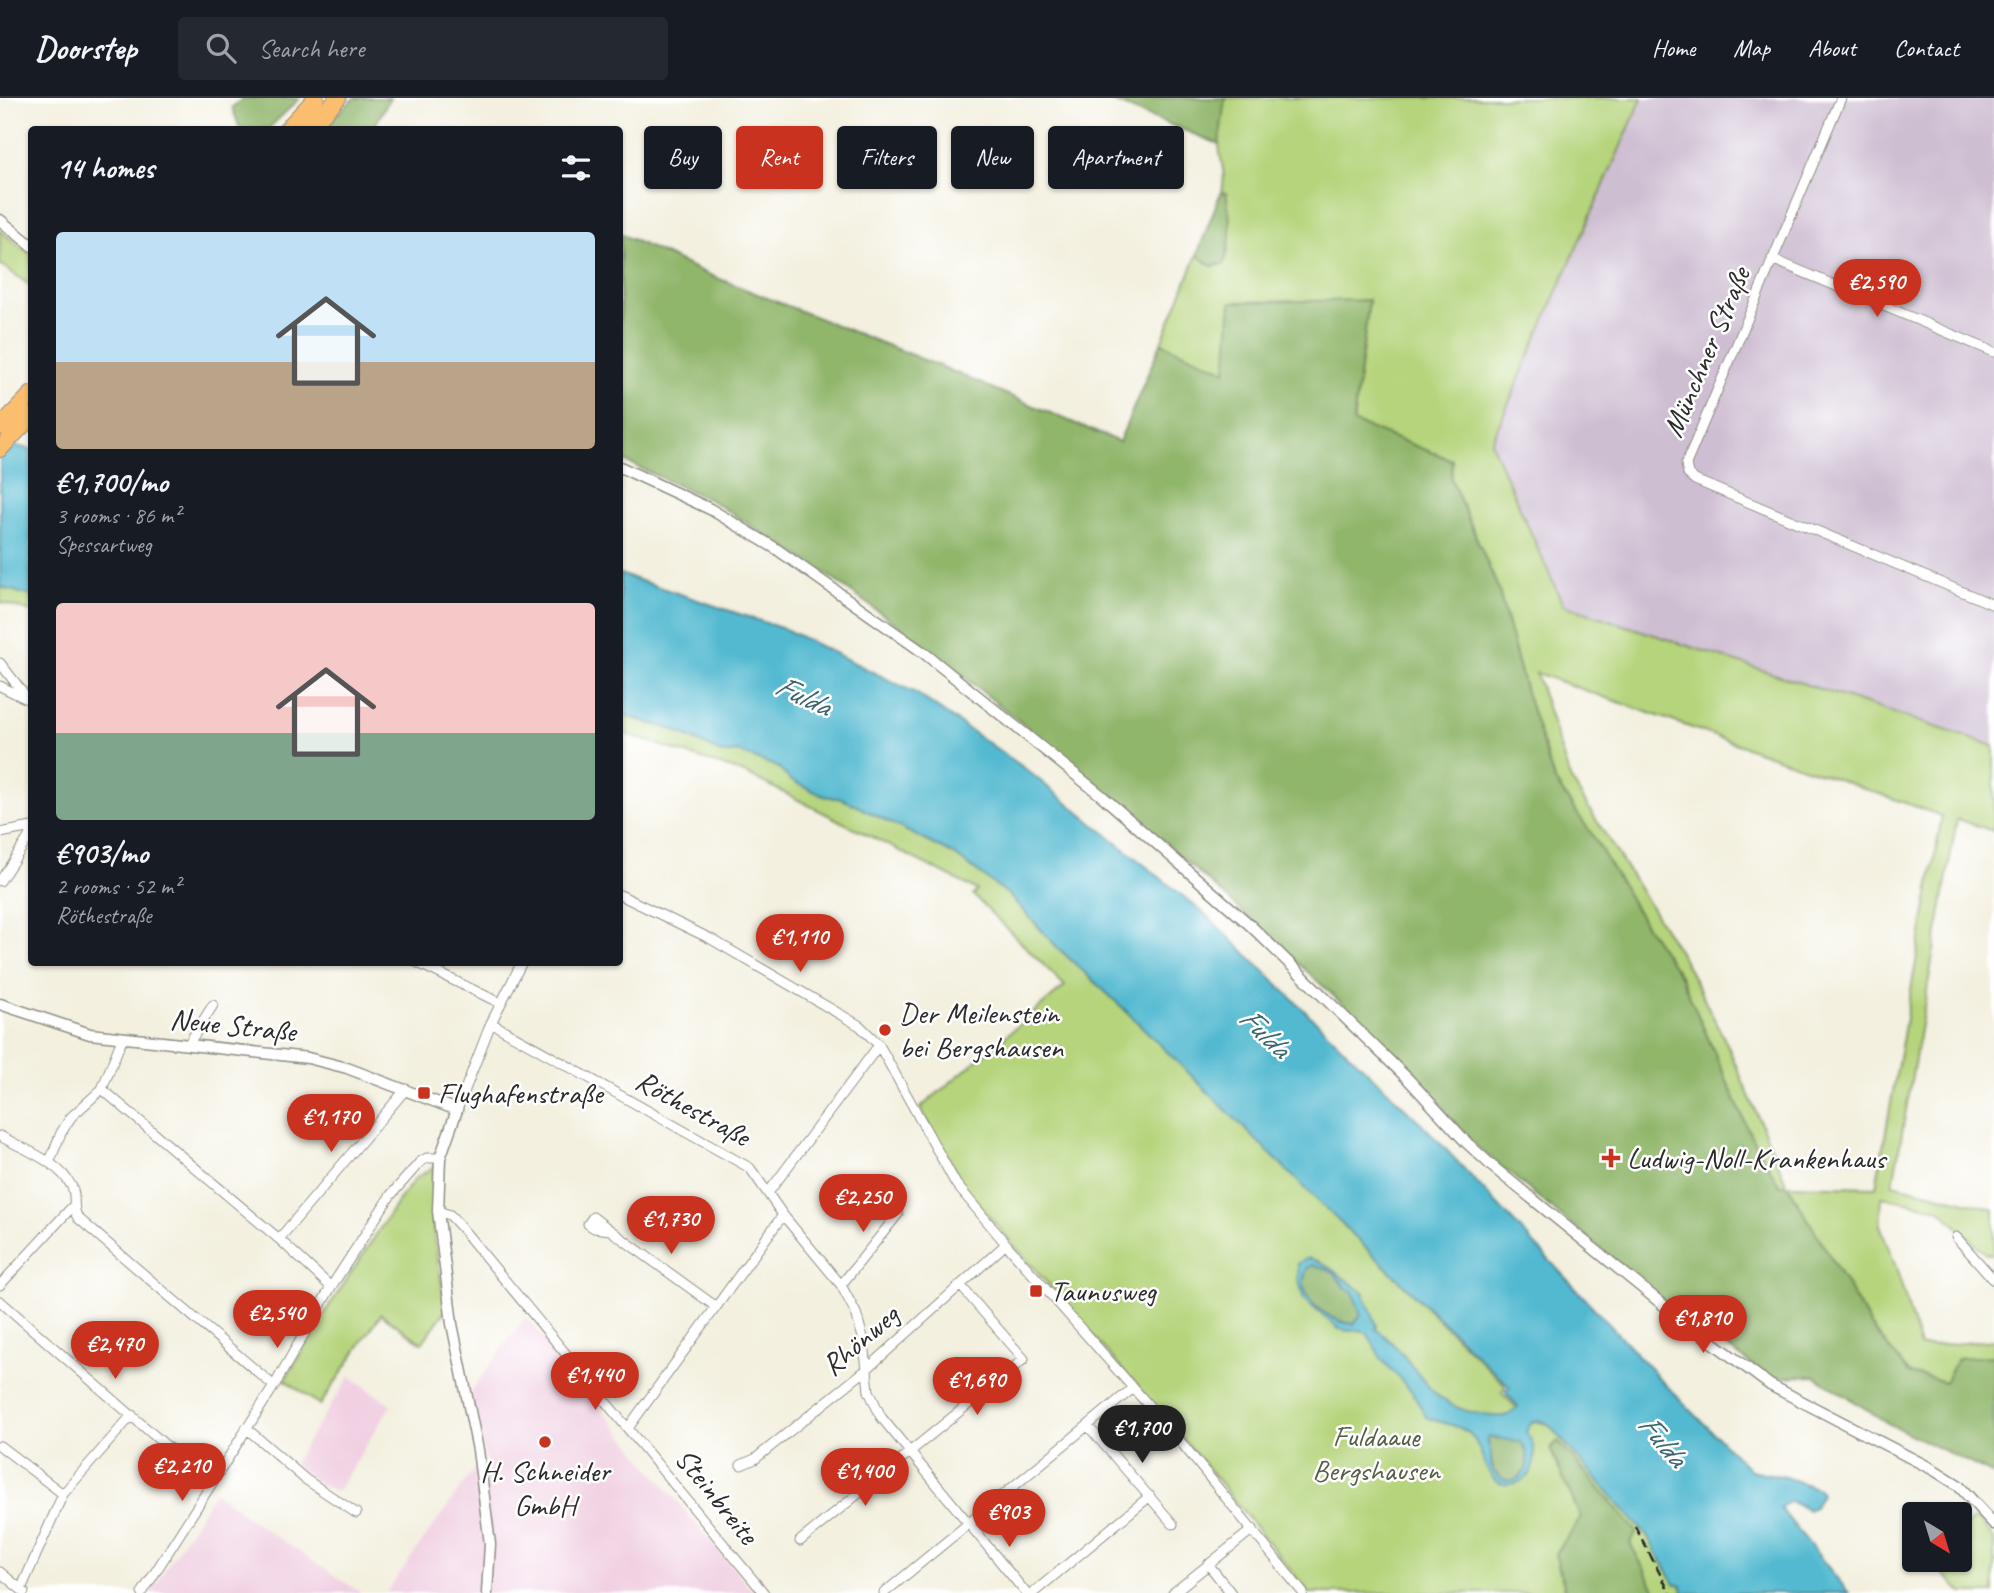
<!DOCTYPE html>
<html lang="en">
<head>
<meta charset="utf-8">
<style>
  :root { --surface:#171b24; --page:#242831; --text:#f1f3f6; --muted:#9ea1a6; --line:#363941; --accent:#c8321e }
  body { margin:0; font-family:Caveat,sans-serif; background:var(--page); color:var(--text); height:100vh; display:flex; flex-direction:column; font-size:26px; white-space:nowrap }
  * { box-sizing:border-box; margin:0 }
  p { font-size:23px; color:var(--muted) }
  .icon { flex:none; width:38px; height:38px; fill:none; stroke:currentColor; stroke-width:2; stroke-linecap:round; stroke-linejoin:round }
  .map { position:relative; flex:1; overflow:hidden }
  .panel { position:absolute; left:28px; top:28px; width:595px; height:840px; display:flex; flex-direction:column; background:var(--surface); border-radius:7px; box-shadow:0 2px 5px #0004 }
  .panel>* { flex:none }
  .banner { position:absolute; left:644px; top:28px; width:665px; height:63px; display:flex; gap:14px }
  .needle { width:46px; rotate:142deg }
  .fabs { position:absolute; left:1902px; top:1404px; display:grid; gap:14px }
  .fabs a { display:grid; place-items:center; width:70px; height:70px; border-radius:7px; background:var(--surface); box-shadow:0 2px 5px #0004; font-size:35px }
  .price { position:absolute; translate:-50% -60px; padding:0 16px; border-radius:24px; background:var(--accent); color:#fff; font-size:23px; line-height:46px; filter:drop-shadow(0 2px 4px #0008) }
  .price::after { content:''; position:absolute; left:50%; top:42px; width:21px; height:16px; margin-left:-10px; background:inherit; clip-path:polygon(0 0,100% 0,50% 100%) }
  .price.active { background:#222; color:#fff }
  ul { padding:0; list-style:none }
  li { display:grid; align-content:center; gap:14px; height:371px; padding:0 28px }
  li span { display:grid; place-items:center; height:217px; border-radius:7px; color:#555 }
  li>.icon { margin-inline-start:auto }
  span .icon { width:126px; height:126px; fill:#fffc; stroke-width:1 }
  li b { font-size:30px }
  h2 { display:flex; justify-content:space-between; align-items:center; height:84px; padding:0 28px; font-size:30px }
  .chip { padding:0 24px; border-radius:7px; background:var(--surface); box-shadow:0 2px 5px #0004; font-size:24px; line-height:63px }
  .chip.active { background:var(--accent); color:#fff }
  header { display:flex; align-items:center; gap:42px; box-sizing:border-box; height:98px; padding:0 35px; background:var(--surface); border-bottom:2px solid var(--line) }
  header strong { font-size:33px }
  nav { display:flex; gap:38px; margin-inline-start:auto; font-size:24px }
  .search { width:490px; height:63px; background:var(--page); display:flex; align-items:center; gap:18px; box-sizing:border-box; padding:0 24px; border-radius:7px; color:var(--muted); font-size:26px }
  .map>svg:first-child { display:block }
  .built { fill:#f1d0e3 }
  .industrial { fill:#cebed1 }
  .green { fill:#b5d47b; stroke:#708053; stroke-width:2; fill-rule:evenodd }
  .forest { fill:#90b66b; stroke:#5e704b; stroke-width:2 }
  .water { fill:#52b9d0; stroke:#3e727e; stroke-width:2; fill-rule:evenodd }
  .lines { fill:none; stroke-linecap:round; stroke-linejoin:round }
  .minor-casing { stroke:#8f8e85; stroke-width:11 }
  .tertiary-casing { stroke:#8f8e85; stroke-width:13 }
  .motorway-casing { stroke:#8f8e85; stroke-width:18 }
  .minor { stroke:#fff; stroke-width:9 }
  .tertiary { stroke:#fff; stroke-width:10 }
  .motorway { stroke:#fabe6e; stroke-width:16 }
  .rail { stroke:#2b2b2b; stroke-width:2.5; stroke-dasharray:10 5; stroke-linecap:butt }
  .poi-dot { fill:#c8321e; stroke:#fff; stroke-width:2.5 }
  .labels { text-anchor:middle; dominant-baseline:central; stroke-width:5; stroke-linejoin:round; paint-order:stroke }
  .street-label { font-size:30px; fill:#2b2b2b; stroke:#fff }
  .poi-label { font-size:30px; fill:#2b2b2b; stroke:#fff; text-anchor:start }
  .park-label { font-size:30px; fill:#545e43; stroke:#fff }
  .water-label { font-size:32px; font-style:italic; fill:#3b646d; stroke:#fff }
</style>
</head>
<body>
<header>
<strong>Doorstep</strong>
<div class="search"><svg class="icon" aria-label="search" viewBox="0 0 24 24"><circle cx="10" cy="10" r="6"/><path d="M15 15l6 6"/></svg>Search here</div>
<nav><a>Home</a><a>Map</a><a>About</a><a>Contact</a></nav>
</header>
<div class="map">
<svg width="1994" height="1495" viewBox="0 0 1994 1495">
  <rect width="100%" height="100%" fill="#fff"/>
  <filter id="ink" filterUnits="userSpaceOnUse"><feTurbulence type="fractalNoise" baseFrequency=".0143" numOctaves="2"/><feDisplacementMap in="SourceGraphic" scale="14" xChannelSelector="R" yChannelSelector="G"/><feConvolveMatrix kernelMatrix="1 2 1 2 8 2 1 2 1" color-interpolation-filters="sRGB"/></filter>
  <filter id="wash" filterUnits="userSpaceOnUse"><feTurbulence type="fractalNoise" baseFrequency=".00686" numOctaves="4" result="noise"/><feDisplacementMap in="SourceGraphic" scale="28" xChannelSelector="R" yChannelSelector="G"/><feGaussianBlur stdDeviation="1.57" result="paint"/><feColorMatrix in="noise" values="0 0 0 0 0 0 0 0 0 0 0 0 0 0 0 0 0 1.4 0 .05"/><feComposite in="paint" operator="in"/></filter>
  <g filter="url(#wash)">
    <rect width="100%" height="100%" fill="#f3f0df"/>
    <!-- built -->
    <path class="built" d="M526,1219L702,1433L754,1495H386L473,1372L487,1368L471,1293Z
      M350,1278L391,1307L337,1394L316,1384L293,1365Z
      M215,1393L251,1422L361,1495H150Z"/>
    <!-- industrial -->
    <path class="industrial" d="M1619,0H1994V648L1563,507L1491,345L1610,74Z"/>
    <!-- green -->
    <path class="green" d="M1225,0H1642L1491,345L1563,507L1994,648V733L1957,721L1893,1086L1994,1111V1156H1986L1939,1111L1882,1099L1880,1127L1897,1172L1920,1249L1994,1242V1258L1958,1260L1946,1284L1909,1275L1871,1228L1853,1197L1780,1088L1751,1038L1682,881L1644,825L1593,738L1554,682L1526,594L1498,490L1451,381L1452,362L1353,325L1369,202L1226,274L1161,245L1197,157L1212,168L1226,96L1221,94C1228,76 1219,62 1219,44C1219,30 1223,14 1225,0ZM1536,575L1942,718L1876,1089L1787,1087L1727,946L1684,862L1570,680Z
      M0,132L31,157V188L0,166Z
      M0,489L31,498V514L0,504Z
      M620,616L674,632L723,656L738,654L778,669L790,682L824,698L843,701L953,756L1009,797L1059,851L1123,910L1505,1287L1502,1295C1516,1309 1528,1324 1548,1326L1647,1438L1675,1486L1682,1488L1683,1495H1309L1207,1369L965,1091L920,1010L1065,888L973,797L977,792L747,676L620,634Z
      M433,1069V1129L446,1212L422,1245L381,1216L320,1307L285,1282L328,1210L396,1106L415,1081Z
      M1976,1420L1994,1441V1495H1962L1928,1461H1960V1434Z"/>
    <!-- forest -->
    <path class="forest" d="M244,0H300L268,31H240L232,9Z
      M354,0H390L373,31H322Z
      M1103,0H1225L1219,46Z
      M1221,94L1226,95C1231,121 1233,141 1224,166L1212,168L1197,157Z
      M620,136L707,176L942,269L1119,344L1161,245L1226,273L1231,204L1369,202L1353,324L1452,362L1451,381L1498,490L1526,594L1554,682L1593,738L1644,825L1682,881L1751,1038L1780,1088L1788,1087L1871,1228L1909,1275L1945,1284L1958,1260L1994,1258V1377L1889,1326L1815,1278L1776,1279L1765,1276L1675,1212L1469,1042L1410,968L1224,797L1113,699L917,541L813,467L712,403L620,361Z
      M1312,1167L1325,1170L1335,1176L1345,1190L1353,1194L1361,1217L1354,1226C1335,1224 1305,1207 1304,1187C1303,1182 1305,1176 1307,1170Z
      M1489,1339L1521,1343C1541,1371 1512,1394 1496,1376C1492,1372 1492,1366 1491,1360C1490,1353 1486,1346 1489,1339Z
      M1558,1343L1637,1434L1630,1445L1657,1495H1566L1555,1456L1581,1420L1550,1351Z"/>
    <!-- water -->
    <path class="water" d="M0,345L31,351V498L0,489Z
      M620,476L787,532L916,595L1023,669L1205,816L1426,1030L1661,1282L1750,1372L1785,1379L1819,1391L1821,1396L1814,1409L1808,1412L1790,1403L1780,1410L1849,1495H1683L1682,1488L1675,1486L1647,1438L1548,1326C1536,1319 1531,1323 1526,1334C1532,1342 1536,1353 1534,1364C1532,1374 1529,1380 1519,1384C1483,1397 1487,1354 1471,1337C1462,1327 1439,1325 1426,1319L1413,1295L1382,1262L1367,1235L1360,1232L1349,1233L1339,1231L1304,1202L1298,1179V1165L1309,1160L1323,1165L1363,1194L1377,1227L1376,1231C1422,1264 1420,1308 1485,1317C1501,1319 1508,1321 1518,1308L1506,1295V1291L1510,1289L1322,1107L1123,910L1059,851L1009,797L953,756L843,701L824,698L790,682L778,669L738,654L723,656L674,632L620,616ZM1312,1167L1325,1170L1335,1176L1346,1190L1353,1194L1361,1217L1354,1226C1335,1225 1305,1207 1304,1187C1303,1182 1305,1176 1307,1171ZM1489,1339L1521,1344C1541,1373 1510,1394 1495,1375C1487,1366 1495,1355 1487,1344Z"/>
  </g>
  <g filter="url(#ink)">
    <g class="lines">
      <!-- minor casing -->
      <g class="minor-casing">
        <path id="minor" d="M1841,0L1686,366L1688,376L1695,382L1994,507
          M1772,161L1994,254
          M0,565L28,601
          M0,588L27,601
          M0,735L32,729
          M0,783L29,739L31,729
          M620,797L711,841L860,928L879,947L956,1086L1006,1146L1180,1343L1303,1495
          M416,864L500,905
          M491,925L750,1070L783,1117L841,1187L856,1215L864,1243L869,1293L881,1319L1026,1495
          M188,947L213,907
          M102,991L279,1141L331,1189
          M457,1012L491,925L522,864
          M0,1038C23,1051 59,1063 72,1089C77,1100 71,1109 78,1120L274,1288
          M49,1065L61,1035L71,1019L102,991L122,941
          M768,1095L879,947
          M438,1113L450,1117L460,1128L764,1495
          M610,1132L593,1119L588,1126L594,1130L610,1132L715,1208
          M1956,1139L1994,1182
          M279,1141L406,991
          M0,1187L72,1109
          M841,1187L898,1116L897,1113L879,1100L871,1088
          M0,1203L211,1387
          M1088,1328L1173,1426
          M246,1330L305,1381L356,1415
          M628,1330L783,1117
          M0,1348L63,1396
          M741,1367L755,1361L866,1272L1006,1146
          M800,1443L1024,1261L960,1187
          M1208,1466L1231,1495
          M0,1474L24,1494
          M21,1491L63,1396L132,1317
          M142,1495L274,1288L331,1189L390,1098L420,1064L427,1060H440
          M884,1495L1132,1291
          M1033,1495L1150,1398
          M1173,1495L1253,1431"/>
      </g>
      <!-- tertiary casing -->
      <g class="tertiary-casing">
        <path id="tertiary" d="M0,122L32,148
          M620,369L710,411L775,450L924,555L1102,698L1250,827L1408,981L1467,1045L1493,1069L1672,1214L1770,1287L1934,1372L1958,1387L1994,1426
          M0,906L90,936L308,960L347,970L457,1012L440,1060L438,1113L452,1226L478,1352L490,1446L487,1495"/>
      </g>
      <!-- motorway casing -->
      <g class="motorway-casing">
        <path id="motorway" d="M286,32L316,0
          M307,32L338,0
          M0,329L32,296
          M0,351L32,318"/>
      </g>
      <!-- minor -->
      <use href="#minor" class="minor"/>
      <!-- tertiary -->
      <use href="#tertiary" class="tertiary"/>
      <!-- motorway -->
      <use href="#motorway" class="motorway"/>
      <!-- rail -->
      <path class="rail" d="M1635,1428L1670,1495"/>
    </g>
  </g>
  <!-- markers -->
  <g class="poi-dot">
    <circle cx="885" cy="932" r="7"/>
    <rect x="417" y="988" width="14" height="14" rx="3.5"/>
    <path d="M1607.5 1049.5h7v7h7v7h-7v7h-7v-7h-7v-7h7z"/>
    <rect x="1029" y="1186" width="14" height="14" rx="3.5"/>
    <circle cx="545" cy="1344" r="7"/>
  </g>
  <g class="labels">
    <!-- street labels -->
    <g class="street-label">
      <text transform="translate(1706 254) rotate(-67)">Münchner Straße</text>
      <text transform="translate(233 927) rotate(6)">Neue Straße</text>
      <text transform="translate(693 1010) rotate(29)">Röthestraße</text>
      <text transform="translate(860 1242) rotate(-41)">Rhönweg</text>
      <text transform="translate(717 1398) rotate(51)">Steinbreite</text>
    </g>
    <!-- poi labels -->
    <g class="poi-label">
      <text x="899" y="915">Der Meilenstein<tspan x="899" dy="34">bei Bergshausen</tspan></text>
      <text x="438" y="995">Flughafenstraße</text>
      <text x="1627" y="1060">Ludwig-Noll-Krankenhaus</text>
      <text x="1050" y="1193">Taunusweg</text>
      <text x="545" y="1373" text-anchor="middle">H. Schneider<tspan x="545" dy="34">GmbH</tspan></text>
    </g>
    <!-- park labels -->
    <g class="park-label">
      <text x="1376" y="1338">Fuldaaue<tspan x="1376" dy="34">Bergshausen</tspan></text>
    </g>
    <!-- water labels -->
    <g class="water-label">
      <text transform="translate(803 597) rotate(25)">Fulda</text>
      <text transform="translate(1265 934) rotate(44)">Fulda</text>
      <text transform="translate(1663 1342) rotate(50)">Fulda</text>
    </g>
  </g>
</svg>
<div class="fabs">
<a><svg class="needle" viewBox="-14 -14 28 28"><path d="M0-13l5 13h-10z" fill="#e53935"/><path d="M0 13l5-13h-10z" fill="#9ea1a6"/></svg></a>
</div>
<b class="price" style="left:1877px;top:221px">€2,590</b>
<b class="price" style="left:800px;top:876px">€1,110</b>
<b class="price" style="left:331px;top:1056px">€1,170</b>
<b class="price" style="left:863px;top:1136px">€2,250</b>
<b class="price" style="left:671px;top:1158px">€1,730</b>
<b class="price" style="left:277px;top:1252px">€2,540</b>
<b class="price" style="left:1703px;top:1257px">€1,810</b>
<b class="price" style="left:115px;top:1283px">€2,470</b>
<b class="price" style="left:595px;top:1314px">€1,440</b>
<b class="price" style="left:977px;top:1319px">€1,690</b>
<b class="price active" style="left:1142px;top:1367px">€1,700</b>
<b class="price" style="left:182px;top:1405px">€2,210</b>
<b class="price" style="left:865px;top:1410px">€1,400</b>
<b class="price" style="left:1009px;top:1451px">€903</b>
<div class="banner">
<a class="chip">Buy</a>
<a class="chip active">Rent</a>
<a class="chip">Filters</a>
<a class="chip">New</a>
<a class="chip">Apartment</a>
</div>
<section class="panel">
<h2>14 homes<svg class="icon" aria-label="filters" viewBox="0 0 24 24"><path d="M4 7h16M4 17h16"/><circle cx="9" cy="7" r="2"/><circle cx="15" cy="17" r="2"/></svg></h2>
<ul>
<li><span style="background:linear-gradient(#bfe0f5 60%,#b9a48a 0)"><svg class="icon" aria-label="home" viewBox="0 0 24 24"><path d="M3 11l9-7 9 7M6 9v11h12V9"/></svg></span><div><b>€1,700/mo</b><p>3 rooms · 86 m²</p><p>Spessartweg</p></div></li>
<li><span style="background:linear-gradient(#f6c9c9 60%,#7fa58c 0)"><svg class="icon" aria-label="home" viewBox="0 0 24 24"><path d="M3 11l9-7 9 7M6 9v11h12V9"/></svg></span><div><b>€903/mo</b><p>2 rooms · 52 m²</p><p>Röthestraße</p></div></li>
</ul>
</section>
</div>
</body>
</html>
